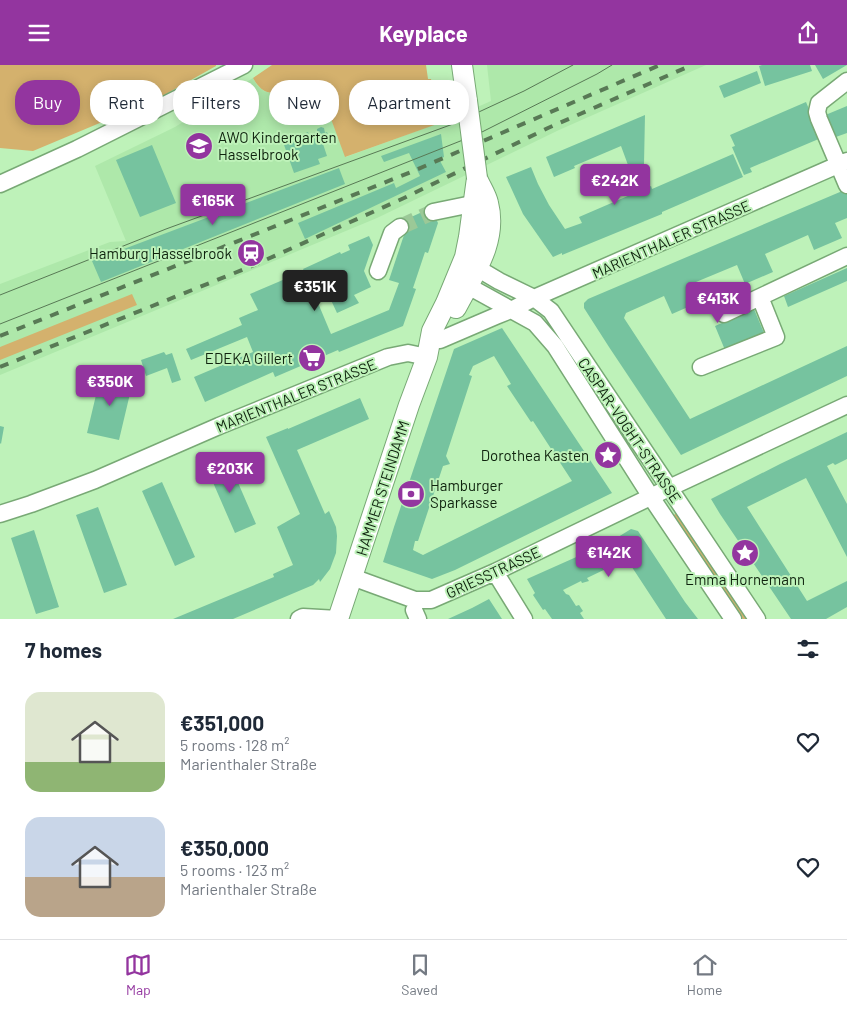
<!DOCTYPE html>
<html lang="en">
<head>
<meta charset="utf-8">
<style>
  :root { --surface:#fff; --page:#f6f6f7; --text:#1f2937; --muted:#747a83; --line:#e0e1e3; --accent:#93359f }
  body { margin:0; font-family:Barlow,sans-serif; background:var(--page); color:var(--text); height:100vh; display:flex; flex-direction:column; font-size:19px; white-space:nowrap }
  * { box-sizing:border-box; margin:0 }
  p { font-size:16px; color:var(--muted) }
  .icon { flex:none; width:28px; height:28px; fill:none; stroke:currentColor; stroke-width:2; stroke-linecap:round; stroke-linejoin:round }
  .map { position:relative; height:554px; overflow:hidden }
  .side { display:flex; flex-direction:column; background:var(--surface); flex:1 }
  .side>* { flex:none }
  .top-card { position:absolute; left:15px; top:15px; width:500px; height:45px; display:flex; gap:10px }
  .price { position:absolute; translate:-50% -42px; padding:0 11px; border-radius:5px; background:var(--accent); color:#fff; font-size:16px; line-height:32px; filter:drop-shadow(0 1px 2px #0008) }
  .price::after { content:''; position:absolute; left:50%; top:30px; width:15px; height:11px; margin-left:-8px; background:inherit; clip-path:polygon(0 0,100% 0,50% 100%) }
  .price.on { background:#222; color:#fff }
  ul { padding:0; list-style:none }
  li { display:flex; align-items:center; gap:15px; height:125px; padding:0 25px }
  li span { display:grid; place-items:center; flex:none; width:140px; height:100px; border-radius:15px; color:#555 }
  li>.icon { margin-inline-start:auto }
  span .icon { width:60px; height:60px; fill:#fffc; stroke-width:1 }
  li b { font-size:21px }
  h2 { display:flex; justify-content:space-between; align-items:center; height:60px; padding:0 25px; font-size:21px }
  .pill { padding:0 18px; border-radius:20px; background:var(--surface); box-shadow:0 2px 12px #0003; font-size:18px; line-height:45px }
  .pill.on { background:var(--accent); color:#fff }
  header { display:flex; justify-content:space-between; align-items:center; height:65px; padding:0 25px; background:var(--accent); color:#fff; font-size:22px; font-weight:700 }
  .tab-bar { display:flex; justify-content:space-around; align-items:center; height:70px; border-top:1px solid var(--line); background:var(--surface); font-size:14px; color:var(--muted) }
  .tab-bar a { display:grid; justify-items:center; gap:2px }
  .tab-bar .on { color:var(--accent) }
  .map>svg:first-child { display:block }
  .built { fill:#aee8aa }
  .green { fill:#d4b16d }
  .building { fill:#76c39f; fill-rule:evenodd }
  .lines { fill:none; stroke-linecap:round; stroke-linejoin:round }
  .minor-tunnel { stroke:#9bc997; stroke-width:16; stroke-dasharray:16 8; stroke-linecap:butt }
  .minor-casing { stroke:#78a975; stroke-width:19 }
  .major-casing { stroke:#78a975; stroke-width:22 }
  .minor { stroke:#fff; stroke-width:16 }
  .major { stroke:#fff; stroke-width:20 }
  .tram { stroke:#587955; stroke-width:1 }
  .rail { stroke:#587955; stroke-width:4; stroke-dasharray:9 9; stroke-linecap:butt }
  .major-bridge-casing { stroke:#78a975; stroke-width:22; stroke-linecap:butt }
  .major-bridge { stroke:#fff; stroke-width:20 }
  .labels { text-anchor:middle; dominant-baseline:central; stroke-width:4; stroke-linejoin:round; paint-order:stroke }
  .poi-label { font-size:15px; fill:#0f230e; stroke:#bef2b9; text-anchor:end }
  .street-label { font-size:15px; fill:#0f230e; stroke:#bef2b9 }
</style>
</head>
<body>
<header><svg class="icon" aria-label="menu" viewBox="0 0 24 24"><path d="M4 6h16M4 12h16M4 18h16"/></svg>Keyplace<svg class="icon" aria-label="share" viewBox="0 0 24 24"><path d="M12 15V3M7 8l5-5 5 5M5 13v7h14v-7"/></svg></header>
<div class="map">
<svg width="847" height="554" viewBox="0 0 847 554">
  <rect width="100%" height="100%" fill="#bef2b9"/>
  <!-- built -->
  <path class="built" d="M487,0H706L559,65L377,153L0,310V219L110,177L126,176L95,101L175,62L253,13L257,20L264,26L285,33L303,45L318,58L331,54L346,92L455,52L491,36Z"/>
  <!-- green -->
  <path class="green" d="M0,0H216V1L157,34L33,86L0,83Z
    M272,0H426L428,14H431L440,58L345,92L331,54L318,58C308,50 298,40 286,33C271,25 264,32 253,13Z
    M132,229L137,240L0,295V282Z
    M678,447L749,554H743L674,450Z"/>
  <!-- building -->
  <path class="building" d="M762,0H810L812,6L765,21L759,1Z
    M815,0H847L823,14Z
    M757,6L761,18L724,33L719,21Z
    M806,37L821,73L750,103L752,107L744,110L732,82L735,81L730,70Z
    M847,41V68L833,73L823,51Z
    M645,50L644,99L649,113L635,119L621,81L574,101L575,103L554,112L546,92Z
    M321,62L324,63L325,68L327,67L330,76L323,79L327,91L318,94L320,99L294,108L283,77L308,67L309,70L317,67V64Z
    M441,69L444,92L439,94L446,107L305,174L298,158L394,118L396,123L420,111L409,88L384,97L381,91Z
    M152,80L176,138L140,152L116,95Z
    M733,89L743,112L662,147V149L562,190V188L553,192L523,149L506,112L531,102L538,119L549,140L565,164L582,158L579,152L651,121L652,124Z
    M339,103L345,119L101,217L92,196Z
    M847,124V153L835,158L842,173L814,185L808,170L765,189L773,207L745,219L737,200L696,217L704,235L672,249L664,231L626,248L624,253L690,354L847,281V311L681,390L609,282L584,243V238L588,234Z
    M431,143L438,158L428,188L425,187L413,223L416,224L403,261L339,287L338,285L275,312L273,307L205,337L194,312L253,287L247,272L191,295L186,284L242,260L239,253L258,245L250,229L304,206L303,204L340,187L341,189L350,185L348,180L369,171L373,180L364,206L371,222L354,230L359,238L337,248L330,233L318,238L331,269L389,245L399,218L389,215L404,170L398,158Z
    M847,203V216L788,242L784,231Z
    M754,244L764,268L725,285L715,261Z
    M502,263L612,428L455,505L432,514L383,497L394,462L454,284ZM494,291L511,319L507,321L531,357L533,356L572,416L423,490L413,485L415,476H418L443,401L450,399L446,391L472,311L469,310L473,301Z
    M164,287L166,290L172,288L181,315L172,318L167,303L146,311L141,295Z
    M101,309L133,316L119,375L87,368Z
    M360,333L369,354L297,385L325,449L329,446L336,462L337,471L336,488L330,504L320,517L319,514L313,520L233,554H173L274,512L273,509L293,500L277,462L300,449L266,372L288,363V364Z
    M0,361L4,362L1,379L0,378Z
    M847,367V394L835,400L833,398L827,401L847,439V492L806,413L747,442L807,536L847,516V542L826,554H791L720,449L711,434L780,399Z
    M226,390L256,459L235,468L205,399Z
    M162,417L195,492L175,501L142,426Z
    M98,442L127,520L104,528L76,450Z
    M631,464L638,466L685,537L698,554H666L626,493L618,497L619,502L613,503L612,501L587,513L589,516L582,518L581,516L563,525L566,529L569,530L576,541L579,540L583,546L580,548L584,554H552L545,544L543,545L533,530L535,528L527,514L610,477Z
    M34,465L59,542L36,549L11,473Z
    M489,534L502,554H448L472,543Z"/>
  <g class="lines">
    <!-- minor-tunnel -->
    <path class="minor-tunnel" d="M400,162L433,147"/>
    <!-- minor casing -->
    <g class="minor-casing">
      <path id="minor" d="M847,16L819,38L817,47L819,54L847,120
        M0,119L77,84L244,0
        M433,147L472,139
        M378,206L392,168L400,162
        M724,249L847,191
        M440,275L496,251L513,244L534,233L847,96
        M701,302L776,272L760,232
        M0,449L31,439L95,415L219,361L388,292L408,288L427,292
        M495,507L524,554
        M352,512L415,535H431L495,507L669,423L847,340
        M414,545L418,554
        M299,554L303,552L338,554
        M733,554L651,432L555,281L535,258L468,221L460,203H477L499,216L534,233L551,246L757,554"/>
    </g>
    <!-- major casing -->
    <g class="major-casing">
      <path id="major" d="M462,0L467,36
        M456,243C473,210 498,177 488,138C486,129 480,121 477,113
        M338,554L409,340L427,292L432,266L446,238L465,192L469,172L477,113"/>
    </g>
    <!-- minor -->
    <use href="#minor" class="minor"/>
    <!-- major -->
    <use href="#major" class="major"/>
    <!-- tram -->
    <path class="tram" d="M0,230L166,164L453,59L524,26L573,0
      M0,259L478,69L597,9L612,0"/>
    <!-- rail -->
    <path class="rail" d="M0,271L411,107L660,0
      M0,302L252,201L404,133L548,63L692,0"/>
    <!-- major-bridge casing -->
    <g class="major-bridge-casing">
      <path id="major-bridge" d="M467,36L477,113"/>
    </g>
    <!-- major-bridge -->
    <use href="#major-bridge" class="major-bridge"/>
  </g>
  <!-- icons -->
  <defs>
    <g id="school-disc" transform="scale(1.4375)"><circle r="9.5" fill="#93359f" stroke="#bef2b9"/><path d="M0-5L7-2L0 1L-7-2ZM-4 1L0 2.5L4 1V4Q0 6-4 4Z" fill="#fff"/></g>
    <g id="station-disc" transform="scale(1.4375)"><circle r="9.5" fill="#93359f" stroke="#bef2b9"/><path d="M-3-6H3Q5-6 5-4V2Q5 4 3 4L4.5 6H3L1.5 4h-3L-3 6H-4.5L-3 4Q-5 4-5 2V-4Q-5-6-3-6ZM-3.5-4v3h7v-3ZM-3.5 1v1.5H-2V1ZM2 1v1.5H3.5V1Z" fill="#fff"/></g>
    <g id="supermarket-disc" transform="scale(1.4375)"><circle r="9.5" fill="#93359f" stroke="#bef2b9"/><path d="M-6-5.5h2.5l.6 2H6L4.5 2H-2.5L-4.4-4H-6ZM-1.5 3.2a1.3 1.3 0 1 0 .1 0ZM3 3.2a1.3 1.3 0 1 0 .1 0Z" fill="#fff"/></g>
    <g id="sight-disc" transform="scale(1.4375)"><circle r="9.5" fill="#93359f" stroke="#bef2b9"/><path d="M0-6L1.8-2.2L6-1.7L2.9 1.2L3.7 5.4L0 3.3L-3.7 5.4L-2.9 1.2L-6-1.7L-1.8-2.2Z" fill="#fff"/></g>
    <g id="bank-disc" transform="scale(1.4375)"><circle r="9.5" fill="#93359f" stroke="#bef2b9"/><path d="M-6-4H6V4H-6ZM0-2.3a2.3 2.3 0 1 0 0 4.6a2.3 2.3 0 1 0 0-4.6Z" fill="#fff"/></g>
  </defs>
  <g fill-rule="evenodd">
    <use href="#school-disc" x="199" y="81"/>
    <use href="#station-disc" x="251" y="188"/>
    <use href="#supermarket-disc" x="312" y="293"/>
    <use href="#sight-disc" x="608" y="390"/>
    <use href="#bank-disc" x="411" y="429"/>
    <use href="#sight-disc" x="745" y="488"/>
  </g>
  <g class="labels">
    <!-- poi labels -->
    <g class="poi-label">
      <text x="218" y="72" text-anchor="start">AWO Kindergarten<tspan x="218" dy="17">Hasselbrook</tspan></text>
      <text x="232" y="188">Hamburg Hasselbrook</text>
      <text x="293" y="293">EDEKA Gillert</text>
      <text x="589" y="390">Dorothea Kasten</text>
      <text x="430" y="420" text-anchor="start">Hamburger<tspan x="430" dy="17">Sparkasse</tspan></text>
      <text x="745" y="514" text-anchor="middle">Emma Hornemann</text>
    </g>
    <!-- street labels -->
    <g class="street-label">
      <text transform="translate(671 174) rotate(-24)">MARIENTHALER STRASSE</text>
      <text transform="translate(296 330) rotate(-22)">MARIENTHALER STRASSE</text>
      <text transform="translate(630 365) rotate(56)">CASPAR-VOGHT-STRASSE</text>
      <text transform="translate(382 423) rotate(-72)">HAMMER STEINDAMM</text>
      <text transform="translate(493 507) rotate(-25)">GRIESSTRASSE</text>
    </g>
  </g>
</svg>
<b class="price" style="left:615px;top:141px">€242K</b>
<b class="price" style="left:213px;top:161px">€165K</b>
<b class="price on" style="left:315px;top:247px">€351K</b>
<b class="price" style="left:718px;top:259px">€413K</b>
<b class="price" style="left:110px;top:342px">€350K</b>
<b class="price" style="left:230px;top:429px">€203K</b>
<b class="price" style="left:609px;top:513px">€142K</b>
<div class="top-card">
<a class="pill on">Buy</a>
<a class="pill">Rent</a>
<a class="pill">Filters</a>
<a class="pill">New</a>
<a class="pill">Apartment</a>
</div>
</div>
<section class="side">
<h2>7 homes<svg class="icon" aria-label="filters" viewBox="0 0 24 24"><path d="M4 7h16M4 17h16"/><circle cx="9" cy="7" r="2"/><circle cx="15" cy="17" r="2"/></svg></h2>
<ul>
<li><span style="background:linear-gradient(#dfe7d0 70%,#8fb573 0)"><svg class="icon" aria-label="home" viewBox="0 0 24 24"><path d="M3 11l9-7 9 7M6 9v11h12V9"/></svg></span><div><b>€351,000</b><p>5 rooms · 128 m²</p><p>Marienthaler Straße</p></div><svg class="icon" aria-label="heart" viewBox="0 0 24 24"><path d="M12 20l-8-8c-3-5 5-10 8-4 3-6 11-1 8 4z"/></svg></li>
<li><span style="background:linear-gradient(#c9d6e8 60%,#b9a48a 0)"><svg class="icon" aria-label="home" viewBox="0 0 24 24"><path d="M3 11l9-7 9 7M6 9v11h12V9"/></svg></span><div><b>€350,000</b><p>5 rooms · 123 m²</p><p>Marienthaler Straße</p></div><svg class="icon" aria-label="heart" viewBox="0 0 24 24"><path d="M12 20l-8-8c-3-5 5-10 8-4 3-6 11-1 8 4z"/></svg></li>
</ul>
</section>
<nav class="tab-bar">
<a class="on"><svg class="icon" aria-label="map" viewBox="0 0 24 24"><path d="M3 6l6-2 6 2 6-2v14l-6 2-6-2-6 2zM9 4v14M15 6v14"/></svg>Map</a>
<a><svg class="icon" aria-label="saved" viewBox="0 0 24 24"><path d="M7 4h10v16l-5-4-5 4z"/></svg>Saved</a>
<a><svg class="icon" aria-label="home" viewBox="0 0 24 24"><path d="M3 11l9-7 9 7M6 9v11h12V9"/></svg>Home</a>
</nav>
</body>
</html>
